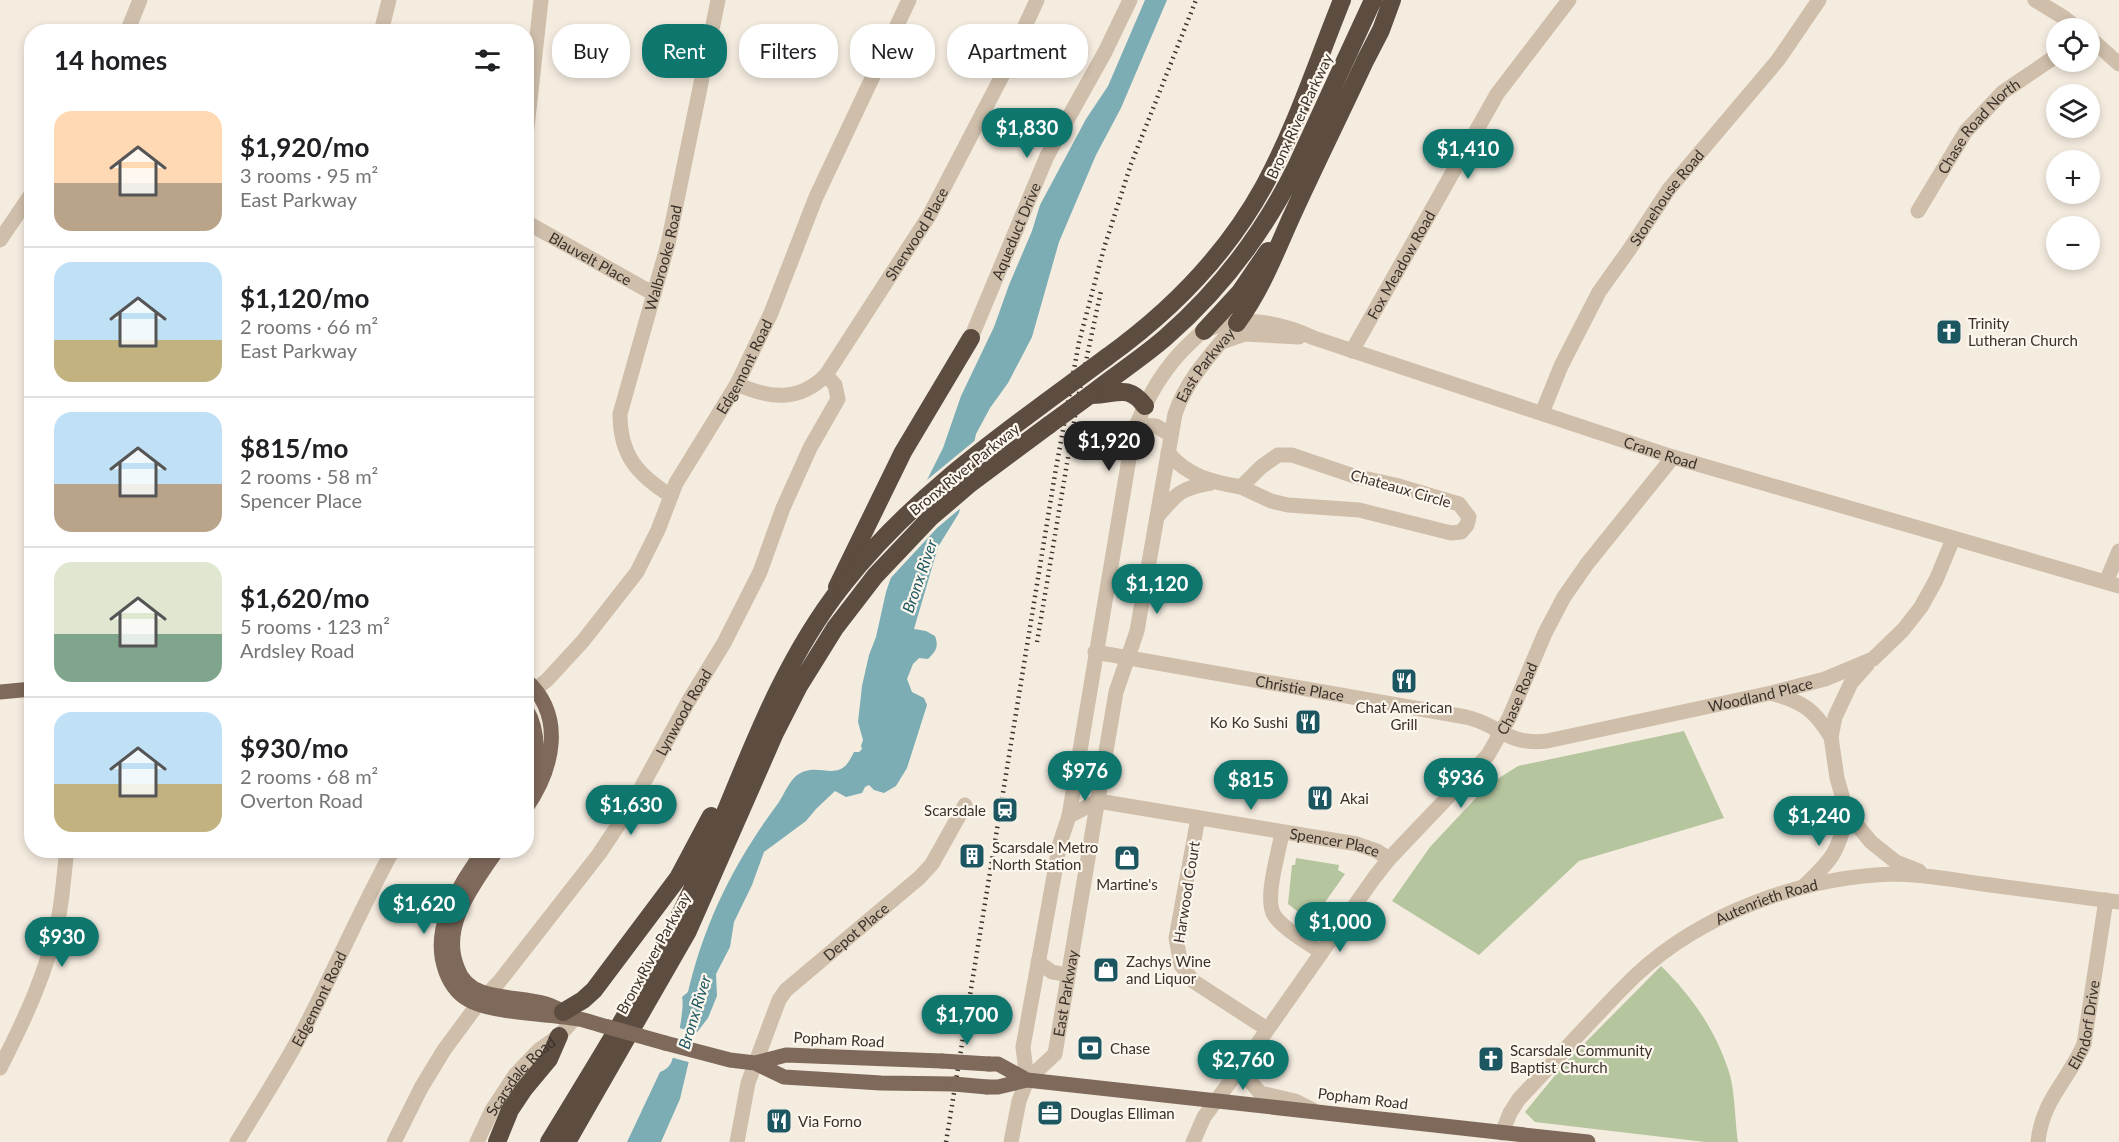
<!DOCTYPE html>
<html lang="en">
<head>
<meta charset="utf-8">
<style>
  :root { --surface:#fff; --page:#f2f2f2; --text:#202124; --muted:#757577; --line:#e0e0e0; --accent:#0f766e }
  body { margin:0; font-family:Lato,sans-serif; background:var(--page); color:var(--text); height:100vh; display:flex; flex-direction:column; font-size:22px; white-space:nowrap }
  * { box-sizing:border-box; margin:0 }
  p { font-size:20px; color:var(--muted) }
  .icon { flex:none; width:33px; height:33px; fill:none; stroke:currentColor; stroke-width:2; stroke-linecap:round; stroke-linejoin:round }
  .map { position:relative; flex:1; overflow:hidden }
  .details { position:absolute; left:24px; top:24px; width:510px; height:834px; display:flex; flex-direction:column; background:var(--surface); border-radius:24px; box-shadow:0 3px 9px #0003 }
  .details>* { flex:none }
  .top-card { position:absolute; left:552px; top:24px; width:570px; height:54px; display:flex; gap:12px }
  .buttons { position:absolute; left:2046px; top:18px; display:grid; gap:12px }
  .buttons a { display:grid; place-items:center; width:54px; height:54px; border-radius:50%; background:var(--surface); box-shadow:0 3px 9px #0003; font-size:30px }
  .price { position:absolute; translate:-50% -51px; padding:0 14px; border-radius:21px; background:var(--accent); color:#fff; font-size:20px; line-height:39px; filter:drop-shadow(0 2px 3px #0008) }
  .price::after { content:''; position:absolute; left:50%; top:36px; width:18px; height:14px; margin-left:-9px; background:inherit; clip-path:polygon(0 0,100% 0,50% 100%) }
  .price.on { background:#222; color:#fff }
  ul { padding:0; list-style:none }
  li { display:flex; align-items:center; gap:18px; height:150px; padding:0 30px }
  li+li { border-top:2px solid var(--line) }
  li span { display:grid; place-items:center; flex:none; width:168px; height:120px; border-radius:18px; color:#555 }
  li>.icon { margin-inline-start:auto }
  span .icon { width:72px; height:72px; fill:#fffc; stroke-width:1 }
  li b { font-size:26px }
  h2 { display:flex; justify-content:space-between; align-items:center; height:72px; padding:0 30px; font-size:26px }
  .pill { padding:0 21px; border-radius:24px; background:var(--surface); box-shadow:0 3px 9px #0003; font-size:21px; line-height:54px }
  .pill.on { background:var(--accent); color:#fff }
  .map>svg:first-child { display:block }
  .green { fill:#b5c59e }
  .water { fill:#7cadb4 }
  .pier { fill:#f5ece0 }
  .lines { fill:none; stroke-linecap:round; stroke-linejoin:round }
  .minor { stroke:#cebeaa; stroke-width:15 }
  .major { stroke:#7e695a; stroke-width:15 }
  .highway { stroke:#5d4c40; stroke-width:18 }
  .rail { stroke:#3b312a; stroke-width:4.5; stroke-dasharray:1.5 4.5; stroke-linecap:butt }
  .major-bridge { stroke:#7e695a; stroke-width:15 }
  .highway-bridge { stroke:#5d4c40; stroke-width:18 }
  .labels { text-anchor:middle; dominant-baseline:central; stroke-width:4.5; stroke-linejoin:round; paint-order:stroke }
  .street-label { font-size:15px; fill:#3b312a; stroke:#fcf6ed }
  .poi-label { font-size:15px; fill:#3b312a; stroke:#fcf6ed; text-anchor:start }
  .water-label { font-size:16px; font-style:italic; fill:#1c5660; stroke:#fcf6ed }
</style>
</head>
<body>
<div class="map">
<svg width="2119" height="1142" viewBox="0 0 2119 1142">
  <rect width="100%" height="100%" fill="#f5ece0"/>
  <!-- green -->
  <path class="green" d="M1684,731L1724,818L1579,861L1479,955L1392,901L1430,847L1488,785L1518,766Z
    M1296,858L1339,865L1338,870L1345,874L1311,922L1288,904L1292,865H1295Z
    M1661,966C1692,996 1716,1031 1729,1072C1735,1090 1735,1122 1738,1142H1705L1535,1122L1525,1112L1566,1062Z"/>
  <!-- water -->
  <path class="water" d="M1145,0H1167L1121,108L1096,155L1059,242L1032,337L1008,383L990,408L976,434L959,513L938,547L914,629L926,631L935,636C939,647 936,651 928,659L919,658L913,664L907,679L912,692L924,698L927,705L907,768L896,786L884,793L874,790L869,785L865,787L862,793L846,797L835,791L816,809L806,821L764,852L752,885L734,922L730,947L716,974L717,996L708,1018L695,1035L680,1099L661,1142H627L660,1072C665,1070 668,1068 671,1063C676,1052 685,1007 682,997L688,992C705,920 735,861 779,802C784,794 789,782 796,776C815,761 833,780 847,764C850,760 852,756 854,752H859L862,749L861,746L863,740L858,722L862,686L869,655L876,637L886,592L918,498L943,448L961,396L994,327L1009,285L1032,231L1040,205L1086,119L1108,86Z"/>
  <!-- pier -->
  <path class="pier" d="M978,438L963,506L937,528L887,582L915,498L922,484Z
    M676,1027L700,1034L692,1063L670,1057Z"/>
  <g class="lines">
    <!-- minor -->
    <g class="minor">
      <path d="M2035,0L2063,17L2077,28"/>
      <path d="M127,32L140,0"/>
      <path d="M381,32L389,0"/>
      <path d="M2090,38L2119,64"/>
      <path d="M526,137L541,0"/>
      <path id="s1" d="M1918,211L1966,131L2003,92L2056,56"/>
      <path id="s2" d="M526,222L654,294"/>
      <path d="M0,240L32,193"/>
      <path id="s3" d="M971,338L1047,156L1105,52L1130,0"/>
      <path d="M1222,342L1245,334L1299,337"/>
      <path id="s4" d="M1352,351L1497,94L1569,0"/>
      <path id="s5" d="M737,384C770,399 799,402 826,375L929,216L1002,76L1037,0"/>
      <path id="s6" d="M1542,413L1561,366L1599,292L1629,250L1669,189L1778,60L1819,0"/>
      <path d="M1136,425L1156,426L1171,435"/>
      <path d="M1168,453C1188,476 1211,482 1241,487"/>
      <path d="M1278,455H1292L1354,476L1395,485L1459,504L1469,517L1467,525L1461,532L1451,533L1359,510L1288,505L1271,501L1241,487L1261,467Z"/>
      <path id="s7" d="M671,496C638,475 620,456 620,414L668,244L718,0"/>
      <path d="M1157,517C1177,493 1181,488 1211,483"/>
      <path d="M2106,582L2119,551"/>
      <path id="s8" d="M1095,652L1466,717C1499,724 1507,746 1547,741L1771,693L1825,679L1873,659L1903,630L1921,607L1936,580L1953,539"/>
      <path d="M1867,665L1851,683L1835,717L1831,737L1837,778L1847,813L1871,842L1896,862L1919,871"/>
      <path d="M1774,694C1804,702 1815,711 1831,737"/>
      <path id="s9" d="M526,697L547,680L583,641L637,572L658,530L676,483L737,384L771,313L816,197L909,0"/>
      <path id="s10" d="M1069,816L1098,801L1357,844L1377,851L1389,859"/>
      <path d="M1198,818L1176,938L1181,965L1193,981L1267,1029"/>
      <path d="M1282,833C1279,852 1264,898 1274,915C1282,928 1308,943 1321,952"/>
      <path d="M1804,886C1832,860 1839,851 1847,813"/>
      <path d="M1038,962L1052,972L1068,975"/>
      <path d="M1244,1063L1251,1082L1260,1093L1295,1101L1313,1110"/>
      <path d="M0,1068C25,1019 48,970 59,915C63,894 64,872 67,850"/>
      <path id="s11" d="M1027,1080L1023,1047L1060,843L1069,816L1133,435C1145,400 1164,367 1191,342C1196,338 1200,332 1206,330C1242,315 1280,322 1314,338L1673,457L2119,586"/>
      <path id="s12" d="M1502,1133L1510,1113L1519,1099C1558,1058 1595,1015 1635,976C1702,913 1802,877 1893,874C1923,874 1954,880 1983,884C2029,890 2074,896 2119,902"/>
      <path id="s13" d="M237,1142C260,1104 284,1067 305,1027C335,969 361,908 393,850"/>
      <path id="s14" d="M394,1142L421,1088L444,1050L478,1004L499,982L599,854L631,806L688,702L724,643L760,572L783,508L810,448L838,399L835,385L826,375"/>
      <path id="s15" d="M477,1142L492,1110L515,1075L539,1050L559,1036L575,1018"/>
      <path id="s16" d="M737,1142L748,1083L779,1000L786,990L919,878L932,864L965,805"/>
      <path id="s17" d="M1011,1142L1019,1101L1027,1080L1055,1054L1116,692L1137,631L1175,414C1187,378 1214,351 1237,323"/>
      <path id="s18" d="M1193,1142L1204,1117L1244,1063L1374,878L1389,859L1488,755L1509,718L1545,633L1564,597L1587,564L1673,457"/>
      <path id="s19" d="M2038,1142C2042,1100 2068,1081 2084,1044L2106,900"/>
    </g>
    <!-- major -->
    <path class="major" d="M526,680C566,716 553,769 526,808
      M0,692L32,689
      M526,709C540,732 539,765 526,788
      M484,850C460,886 429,927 446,972C451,985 459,996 473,1002C499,1013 544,1014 572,1018C584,1019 596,1024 608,1027
      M497,850C475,883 440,925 457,967C461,979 470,988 482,992C503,999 525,998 546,1004C553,1006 560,1010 567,1014
      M665,1043L730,1060L755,1063L786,1055L942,1061
      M755,1063L784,1077L881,1083L954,1084
      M989,1064H998L1027,1080
      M987,1087H998L1027,1080L1588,1142"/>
    <!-- highway -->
    <path class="highway" d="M1237,323C1262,288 1273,258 1290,220C1314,167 1340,115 1365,61L1381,30L1392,0
      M1204,331L1240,292L1268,251
      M1107,357C1171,311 1226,255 1264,186C1296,127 1317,62 1342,0
      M1090,395C1115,375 1142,358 1166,337C1221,289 1264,232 1296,167L1373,0
      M1090,395C1115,396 1127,382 1145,406
      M837,587L903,452L971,338
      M563,1012L583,1000L594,990L678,878L711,816
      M497,1142L510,1110L524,1089L549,1059L559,1036
      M549,1142C598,1061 650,980 690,894C739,789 770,678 842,586
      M567,1142L688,931L775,733L799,686L835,628L875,576L930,518L971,483L1049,425"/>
    <!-- rail -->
    <path class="rail" d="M1037,642L1078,398L1101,291
      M946,1142L1055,474L1079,342L1104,248L1131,164L1196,0"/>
    <!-- major-bridge -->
    <path class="major-bridge" d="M608,1027L665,1043
      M942,1061L989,1064
      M954,1084L987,1087"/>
    <!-- highway-bridge -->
    <path class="highway-bridge" d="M1049,425L1090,395
      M842,586C915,492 1013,427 1107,357"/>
  </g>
  <!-- icons -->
  <defs>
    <g id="church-square" transform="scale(1.35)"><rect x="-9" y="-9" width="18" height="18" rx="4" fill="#1c5660" stroke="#fcf6ed"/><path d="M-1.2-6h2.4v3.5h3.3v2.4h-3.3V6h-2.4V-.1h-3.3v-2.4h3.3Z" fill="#fff"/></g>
    <g id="restaurant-square" transform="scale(1.35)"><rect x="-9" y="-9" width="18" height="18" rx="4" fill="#1c5660" stroke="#fcf6ed"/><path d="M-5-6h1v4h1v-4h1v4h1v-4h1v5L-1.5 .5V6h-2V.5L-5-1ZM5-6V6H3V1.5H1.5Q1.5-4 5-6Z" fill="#fff"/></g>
    <g id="station-square" transform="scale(1.35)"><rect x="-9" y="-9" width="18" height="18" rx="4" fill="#1c5660" stroke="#fcf6ed"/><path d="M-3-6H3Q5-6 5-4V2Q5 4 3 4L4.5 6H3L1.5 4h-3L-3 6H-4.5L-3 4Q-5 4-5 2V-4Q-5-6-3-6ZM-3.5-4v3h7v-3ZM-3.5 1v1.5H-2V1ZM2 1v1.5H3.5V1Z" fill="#fff"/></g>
    <g id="building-square" transform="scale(1.35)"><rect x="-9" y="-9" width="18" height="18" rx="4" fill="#1c5660" stroke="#fcf6ed"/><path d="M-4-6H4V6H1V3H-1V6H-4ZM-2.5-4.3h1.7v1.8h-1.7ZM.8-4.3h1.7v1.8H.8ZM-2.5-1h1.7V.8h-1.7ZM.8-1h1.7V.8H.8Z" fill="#fff"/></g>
    <g id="shop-square" transform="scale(1.35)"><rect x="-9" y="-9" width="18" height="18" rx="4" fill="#1c5660" stroke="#fcf6ed"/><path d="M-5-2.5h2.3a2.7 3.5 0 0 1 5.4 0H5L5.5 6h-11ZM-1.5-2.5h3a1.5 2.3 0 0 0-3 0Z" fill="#fff"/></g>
    <g id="bank-square" transform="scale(1.35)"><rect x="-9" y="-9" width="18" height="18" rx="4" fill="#1c5660" stroke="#fcf6ed"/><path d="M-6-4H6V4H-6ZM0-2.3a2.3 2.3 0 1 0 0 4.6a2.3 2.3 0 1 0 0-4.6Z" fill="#fff"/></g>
    <g id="office-square" transform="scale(1.35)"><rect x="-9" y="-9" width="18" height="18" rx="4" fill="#1c5660" stroke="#fcf6ed"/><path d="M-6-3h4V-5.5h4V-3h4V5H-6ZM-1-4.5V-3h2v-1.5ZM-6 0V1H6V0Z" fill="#fff"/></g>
  </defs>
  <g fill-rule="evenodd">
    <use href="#church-square" x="1949" y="332"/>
    <use href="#restaurant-square" x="1404" y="681"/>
    <use href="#restaurant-square" x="1308" y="722"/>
    <use href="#restaurant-square" x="1320" y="798"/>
    <use href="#station-square" x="1005" y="810"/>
    <use href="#building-square" x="972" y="856"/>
    <use href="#shop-square" x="1127" y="858"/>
    <use href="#shop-square" x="1106" y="970"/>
    <use href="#bank-square" x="1090" y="1048"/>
    <use href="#church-square" x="1491" y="1059"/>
    <use href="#office-square" x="1050" y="1113"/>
    <use href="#restaurant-square" x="779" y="1121"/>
  </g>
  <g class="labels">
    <!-- street labels -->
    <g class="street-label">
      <text transform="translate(1299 116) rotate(-65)">Bronx River Parkway</text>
      <text stroke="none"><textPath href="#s1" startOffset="105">Chase Road North</textPath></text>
      <text stroke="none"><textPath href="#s6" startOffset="250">Stonehouse Road</textPath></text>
      <text stroke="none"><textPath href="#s3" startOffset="116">Aqueduct Drive</textPath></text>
      <text stroke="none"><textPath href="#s5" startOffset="264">Sherwood Place</textPath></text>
      <text stroke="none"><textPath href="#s2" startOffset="74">Blauvelt Place</textPath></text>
      <text stroke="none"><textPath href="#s7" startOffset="264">Walbrooke Road</textPath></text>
      <text stroke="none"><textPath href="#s4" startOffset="99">Fox Meadow Road</textPath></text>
      <text stroke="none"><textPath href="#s9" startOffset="400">Edgemont Road</textPath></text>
      <text stroke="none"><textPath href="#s17" startOffset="812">East Parkway</textPath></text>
      <text stroke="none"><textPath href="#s11" startOffset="1262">Crane Road</textPath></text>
      <text transform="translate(964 469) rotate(-39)">Bronx River Parkway</text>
      <text transform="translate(1401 488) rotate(16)">Chateaux Circle</text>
      <text stroke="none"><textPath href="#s8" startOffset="208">Christie Place</textPath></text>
      <text stroke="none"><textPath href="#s8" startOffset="681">Woodland Place</textPath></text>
      <text stroke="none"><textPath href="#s18" startOffset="552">Chase Road</textPath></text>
      <text stroke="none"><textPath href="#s14" startOffset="520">Lynwood Road</textPath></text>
      <text stroke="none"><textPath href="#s10" startOffset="273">Spencer Place</textPath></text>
      <text transform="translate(1186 892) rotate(-81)">Harwood Court</text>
      <text stroke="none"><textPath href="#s12" startOffset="360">Autenrieth Road</textPath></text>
      <text stroke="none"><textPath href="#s16" startOffset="252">Depot Place</textPath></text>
      <text transform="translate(653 953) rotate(-61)">Bronx River Parkway</text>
      <text stroke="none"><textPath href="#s17" startOffset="164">East Parkway</textPath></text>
      <text stroke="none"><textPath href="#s13" startOffset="165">Edgemont Road</textPath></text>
      <text stroke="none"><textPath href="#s19" startOffset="128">Elmdorf Drive</textPath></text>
      <text transform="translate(839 1039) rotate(3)">Popham Road</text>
      <text stroke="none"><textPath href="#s15" startOffset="80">Scarsdale Road</textPath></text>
      <text transform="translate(1363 1098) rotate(7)">Popham Road</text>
    </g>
    <!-- poi labels -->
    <g class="poi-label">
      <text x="1968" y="323">Trinity<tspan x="1968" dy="17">Lutheran Church</tspan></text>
      <text x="1404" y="707" text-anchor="middle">Chat American<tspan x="1404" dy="17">Grill</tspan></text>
      <text x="1288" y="722" text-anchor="end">Ko Ko Sushi</text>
      <text x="1340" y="798">Akai</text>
      <text x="986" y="810" text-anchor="end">Scarsdale</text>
      <text x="992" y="847">Scarsdale Metro<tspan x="992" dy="17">North Station</tspan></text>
      <text x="1127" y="884" text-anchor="middle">Martine's</text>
      <text x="1126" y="961">Zachys Wine<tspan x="1126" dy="17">and Liquor</tspan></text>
      <text x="1110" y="1048">Chase</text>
      <text x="1510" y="1050">Scarsdale Community<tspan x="1510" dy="17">Baptist Church</tspan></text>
      <text x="1070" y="1113">Douglas Elliman</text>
      <text x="798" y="1121">Via Forno</text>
    </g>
    <!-- water labels -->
    <g class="water-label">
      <text transform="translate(919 576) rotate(-71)">Bronx River</text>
      <text transform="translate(694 1012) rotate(-73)">Bronx River</text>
    </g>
  </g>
</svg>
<div class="buttons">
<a><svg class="icon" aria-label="locate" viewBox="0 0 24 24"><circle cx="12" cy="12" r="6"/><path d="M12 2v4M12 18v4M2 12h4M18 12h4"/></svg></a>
<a><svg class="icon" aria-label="layers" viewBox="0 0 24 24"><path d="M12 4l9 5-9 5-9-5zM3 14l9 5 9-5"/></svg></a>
<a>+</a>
<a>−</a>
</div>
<b class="price" style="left:1027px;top:159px">$1,830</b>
<b class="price" style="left:1468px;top:180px">$1,410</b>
<b class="price on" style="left:1109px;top:472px">$1,920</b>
<b class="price" style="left:1157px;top:615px">$1,120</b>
<b class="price" style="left:1085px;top:802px">$976</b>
<b class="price" style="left:1461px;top:809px">$936</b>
<b class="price" style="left:1251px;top:811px">$815</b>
<b class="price" style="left:631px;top:836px">$1,630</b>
<b class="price" style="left:1819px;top:847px">$1,240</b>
<b class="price" style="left:424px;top:935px">$1,620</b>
<b class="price" style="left:1340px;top:953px">$1,000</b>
<b class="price" style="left:62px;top:968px">$930</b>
<b class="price" style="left:967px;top:1046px">$1,700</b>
<b class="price" style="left:1243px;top:1091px">$2,760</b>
<div class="top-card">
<a class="pill">Buy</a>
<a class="pill on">Rent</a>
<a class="pill">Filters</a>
<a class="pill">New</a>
<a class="pill">Apartment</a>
</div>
<section class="details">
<h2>14 homes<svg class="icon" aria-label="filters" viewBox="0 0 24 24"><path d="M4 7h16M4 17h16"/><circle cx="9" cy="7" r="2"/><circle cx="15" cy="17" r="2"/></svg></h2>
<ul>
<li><span style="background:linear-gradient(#ffd9b3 60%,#b9a48a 0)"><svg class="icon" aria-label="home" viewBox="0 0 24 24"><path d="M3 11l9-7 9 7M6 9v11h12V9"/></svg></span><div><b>$1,920/mo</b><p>3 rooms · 95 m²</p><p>East Parkway</p></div></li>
<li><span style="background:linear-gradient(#bfe0f5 65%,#c2b280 0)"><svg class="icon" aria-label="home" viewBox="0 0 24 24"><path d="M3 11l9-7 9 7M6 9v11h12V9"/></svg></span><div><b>$1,120/mo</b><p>2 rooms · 66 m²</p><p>East Parkway</p></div></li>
<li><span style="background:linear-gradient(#bfe0f5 60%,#b9a48a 0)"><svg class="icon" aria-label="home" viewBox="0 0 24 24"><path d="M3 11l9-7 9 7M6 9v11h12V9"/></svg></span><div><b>$815/mo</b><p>2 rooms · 58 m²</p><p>Spencer Place</p></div></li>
<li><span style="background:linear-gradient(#dfe7d0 60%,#7fa58c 0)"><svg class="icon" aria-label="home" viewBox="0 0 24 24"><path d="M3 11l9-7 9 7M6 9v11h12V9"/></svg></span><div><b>$1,620/mo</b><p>5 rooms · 123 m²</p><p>Ardsley Road</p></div></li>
<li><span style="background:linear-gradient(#bfe0f5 60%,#c2b280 0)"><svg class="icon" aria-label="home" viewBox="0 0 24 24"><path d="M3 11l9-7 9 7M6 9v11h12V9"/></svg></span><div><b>$930/mo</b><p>2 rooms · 68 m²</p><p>Overton Road</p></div></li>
</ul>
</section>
</div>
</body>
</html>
